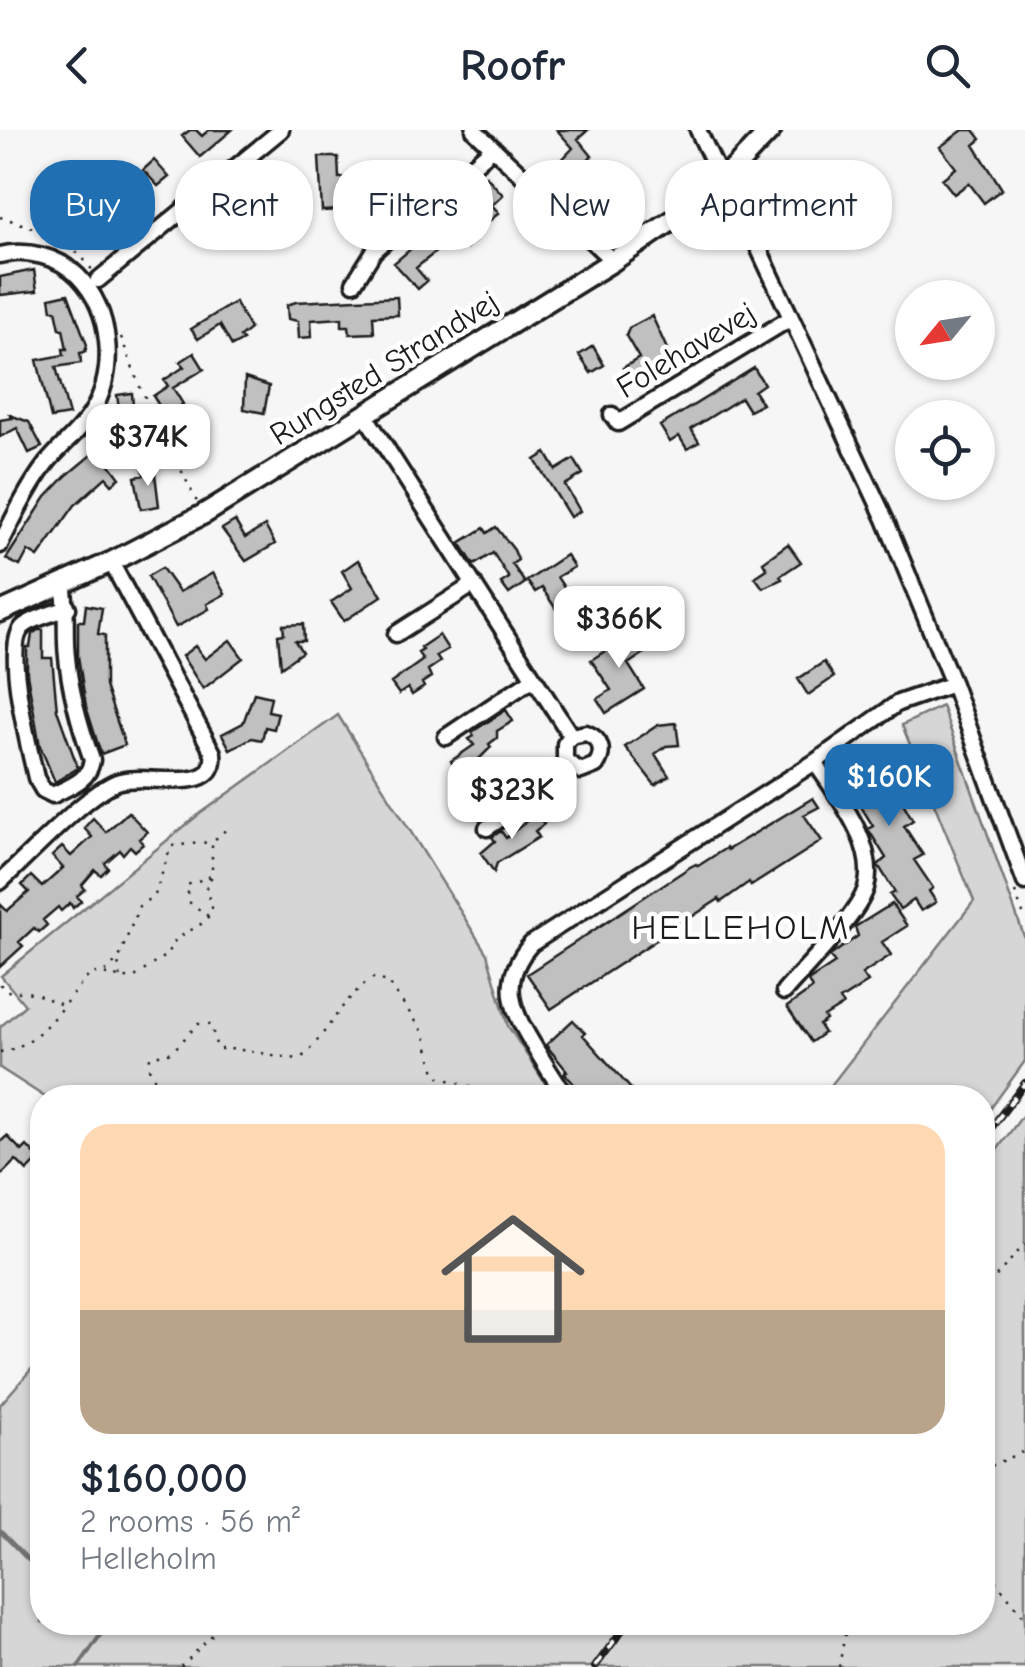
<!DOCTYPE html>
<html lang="en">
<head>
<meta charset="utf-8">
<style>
  :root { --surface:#fff; --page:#f2f2f3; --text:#1f2937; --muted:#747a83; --line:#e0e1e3; --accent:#1f6fb2 }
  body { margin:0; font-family:"Comic Neue",sans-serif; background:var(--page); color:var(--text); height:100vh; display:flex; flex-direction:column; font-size:38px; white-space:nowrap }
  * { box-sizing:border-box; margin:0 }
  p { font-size:32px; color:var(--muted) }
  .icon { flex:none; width:55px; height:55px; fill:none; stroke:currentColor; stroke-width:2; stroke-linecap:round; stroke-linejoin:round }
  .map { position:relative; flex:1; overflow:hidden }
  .details { position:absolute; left:30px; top:955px; width:965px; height:550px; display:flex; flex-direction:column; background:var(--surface); border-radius:40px; box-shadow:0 2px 8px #0004 }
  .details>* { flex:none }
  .banner { position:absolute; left:30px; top:30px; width:965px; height:90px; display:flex; gap:20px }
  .needle { width:65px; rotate:240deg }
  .buttons { position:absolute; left:895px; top:150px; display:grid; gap:20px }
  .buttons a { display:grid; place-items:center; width:100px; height:100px; border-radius:50%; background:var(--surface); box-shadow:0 2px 8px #0004; font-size:50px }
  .price { position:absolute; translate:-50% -85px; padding:0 22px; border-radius:20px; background:#fff; color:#222; font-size:32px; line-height:65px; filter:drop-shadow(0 2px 5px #0008) }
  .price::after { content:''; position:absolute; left:50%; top:60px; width:30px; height:22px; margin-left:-15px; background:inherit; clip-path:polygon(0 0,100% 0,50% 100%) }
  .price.current { background:var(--accent); color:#fff }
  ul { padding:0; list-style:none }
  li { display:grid; align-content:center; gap:20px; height:530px; padding:0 50px }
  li+li { border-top:2px solid var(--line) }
  li span { display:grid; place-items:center; height:310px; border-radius:30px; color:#555 }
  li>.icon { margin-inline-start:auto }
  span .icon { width:180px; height:180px; fill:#fffc; stroke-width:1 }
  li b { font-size:42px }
  .pill { padding:0 35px; border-radius:40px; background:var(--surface); box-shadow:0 2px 8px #0004; font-size:35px; line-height:90px }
  .pill.current { background:var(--accent); color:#fff }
  header { display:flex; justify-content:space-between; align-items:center; height:130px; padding:0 50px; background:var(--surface); font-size:45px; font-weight:700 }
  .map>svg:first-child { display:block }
  .green { fill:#d6d6d6; stroke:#797979; stroke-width:2.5 }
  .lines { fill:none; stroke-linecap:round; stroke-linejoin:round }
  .stream { stroke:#727272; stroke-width:4 }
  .building { fill:#c0c0c0; stroke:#1c1c1c; stroke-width:2.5 }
  .minor-casing { stroke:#1c1c1c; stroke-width:21 }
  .major-casing { stroke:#1c1c1c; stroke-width:25 }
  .path { stroke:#1c1c1c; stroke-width:2.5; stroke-dasharray:2.5 8; stroke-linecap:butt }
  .minor { stroke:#fff; stroke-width:14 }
  .major { stroke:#fff; stroke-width:18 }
  .rail-casing { stroke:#1c1c1c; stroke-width:8 }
  .rail { stroke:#fff; stroke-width:4; stroke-dasharray:11; stroke-linecap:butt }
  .labels { text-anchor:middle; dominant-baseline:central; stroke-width:9; stroke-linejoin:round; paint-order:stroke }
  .street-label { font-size:32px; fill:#1c1c1c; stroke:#fff }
  .neighbourhood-label { font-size:35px; letter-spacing:2.5px; fill:#1c1c1c; stroke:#fff }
</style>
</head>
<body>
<header><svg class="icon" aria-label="back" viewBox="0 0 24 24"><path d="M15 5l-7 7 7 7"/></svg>Roofr<svg class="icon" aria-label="search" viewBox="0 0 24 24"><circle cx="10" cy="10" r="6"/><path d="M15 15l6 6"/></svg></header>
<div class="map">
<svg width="1025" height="1537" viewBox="0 0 1025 1537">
  <rect width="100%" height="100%" fill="#f6f6f6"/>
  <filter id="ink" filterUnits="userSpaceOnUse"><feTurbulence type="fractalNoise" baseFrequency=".01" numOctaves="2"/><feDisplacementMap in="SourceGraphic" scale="20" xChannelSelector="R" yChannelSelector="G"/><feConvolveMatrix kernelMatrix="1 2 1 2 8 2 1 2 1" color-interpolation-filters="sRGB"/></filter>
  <g filter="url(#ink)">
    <!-- green -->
    <path class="green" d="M942,576L1025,809V931L983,989L982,968L822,967L974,771L902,595Z
      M338,585L487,824L508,896L554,967H45L0,938V897L25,875L1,846L197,686Z
      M1025,982V1537H0V1275L42,1227V1492H982L983,1039Z"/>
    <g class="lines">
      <!-- stream -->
      <path class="stream" d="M0,1401L42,1444
        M78,1537L101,1504L89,1492"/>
    </g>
    <!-- building -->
    <path class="building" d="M190,0H196L202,6L209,0H232L200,27L182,6Z
      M557,0H588L578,9L592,26L570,44L567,40L561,45L555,37L573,18Z
      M963,0H974L981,9L974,15L1002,59L984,73L969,53L954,64L942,49L956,38L940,17Z
      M319,27H338L339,48L355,47V64H347V76H341V80L322,81Z
      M154,30L169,47L158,56L143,40Z
      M486,46L503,65L492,75L499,83L489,91L482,83L464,98L475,111L466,118L455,106L416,138L427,151L418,159L394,133L477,63L472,58Z
      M112,73L129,93L100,118L82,98Z
      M34,140L37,161L0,165V147Z
      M68,164L87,215L85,222L80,223L81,233L56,237L69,285L51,288L37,230L64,225L63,219H67L63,199H60L56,180H52L50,168Z
      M397,167L398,185L373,186L374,203L350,204L349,196H342V188L311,190L312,207L299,208L298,191L288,189L287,175L296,172Z
      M235,172L250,199L240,207L243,210L232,216L220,195L198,209L191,199Z
      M652,186L672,230L632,252L623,238L639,228L626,206L629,198Z
      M593,216L604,235L591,243L579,225Z
      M194,223L204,239L173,258L183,274L165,285L153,266L168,256L164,250L184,237L180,232Z
      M754,238L764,254L754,261L762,274L749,281L741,268L691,299L699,312L687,319L679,306L670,312L660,296Z
      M245,248L269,256L264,283L244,279Z
      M132,263L135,302L117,305L113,279L119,278L117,265Z
      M10,285L29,292L42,317L29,323L17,298L0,307V290L12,288Z
      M108,311L115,321L105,328L120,348L112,354L106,347L75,375L38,427L28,421L20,436L6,429L46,367L67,345Z
      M546,323L556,340L574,329L583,344L565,355L580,381L570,387L535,330Z
      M154,336L159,376L141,379L135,347L144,345L143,339Z
      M235,391L245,408L265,396L275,414L246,431L222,399Z
      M496,397L514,420L518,430L512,434L525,453L509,464L501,453L509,448L493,423L474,435L460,413L484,398L487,403Z
      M788,414L801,432L780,446L782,449L763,458L755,447L767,439L763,432Z
      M566,425L574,437L557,447L578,479L562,488L542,458L535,462L527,451Z
      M358,430L382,466L344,491L331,472L352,458L342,441Z
      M162,438L179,462L213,443L225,464L207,474L209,479L176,497L148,446Z
      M86,475L102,478L98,504L105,505V556L125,615L101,624L86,576L78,526V491H84Z
      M303,494L304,511H295L302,522L281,537L278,505L284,504L283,495Z
      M627,499L646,522L628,534L644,559L606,583L597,569L611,560L591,530L616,514L612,509Z
      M38,500H43V528H52L57,580L78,638L55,652L40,616L27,544V517H30L32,504Z
      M439,505L448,519L436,526L440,532L428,540L431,547L422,553L424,557L412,565L408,558L399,564L391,553L423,530L418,523L423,520L421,517Z
      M230,510L243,528L203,559L182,526L195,516L205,529Z
      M824,532L834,547L808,565L798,549Z
      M254,563L271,567L268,581L278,583L274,599L265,597L262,610L252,608L230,619L222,604L243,593Z
      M506,580L513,591L497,601V608L489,614L491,617L472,636L475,643L463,651L451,631L474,615L469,609L474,606L472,602Z
      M676,593L679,615L666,616L655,624L669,646L655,655L625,617L658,595Z
      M871,618L913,690L904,696L923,725L914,730L933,758L929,761L936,772L921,781L914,770L900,779L890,765L895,762L878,735L886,728L868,699L873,696L838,639Z
      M813,668L819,677L804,685L822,711L751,756L749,752L721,772L719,769L551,879L527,844L690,737L696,734L698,736L726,718L727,720Z
      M128,682L147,702L139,709L143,714L135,721L130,716L123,724L120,720L105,733L108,738L101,745L95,740L82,755L85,759L77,766L81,771L73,778L70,773L61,781L58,777L43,790L47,795L39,802L34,798L19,812L23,816L0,837V774L7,781L29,762L22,755L31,746L42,757L63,738L52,726L62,717L71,726L92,707L84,698L93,688L106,702Z
      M536,683L544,694L535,701L539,707L497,733L494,742L481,723L495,711L492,707L501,701L506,708Z
      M892,774L907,796L882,812L891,825L862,844L868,852L840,870L843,875L824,887L826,890L819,895L824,903L811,912L787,877L812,859L808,851L835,833L830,826L834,823L858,806L855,797Z
      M573,890L585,903L583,905L639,968H587L564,943L567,941L546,915Z
      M7,1006L22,1021L27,1016L39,1029L27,1041L16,1030L0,1046V1012Z"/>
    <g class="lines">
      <!-- minor casing -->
      <g class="minor-casing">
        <path id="minor" d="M474,0L613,131
          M698,0L722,51L744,87L885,389L953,554L1025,752
          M0,125C27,119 58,126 78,146C112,181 117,241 92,282C80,302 60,316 46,334C27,359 14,387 0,415
          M98,150L281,0
          M354,153L374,121L493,18
          M365,285L571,606L586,603C601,609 605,621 596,635L581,641L565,631V614L571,606
          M612,285L618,293L791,188
          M63,454C68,479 64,502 67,527C70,562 80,596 92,630C89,651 70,656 53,665L43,660L36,648C30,621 2,513 24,496C36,487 55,483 68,478
          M396,504L474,454
          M446,607L534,548
          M487,698L573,639
          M0,752C28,727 85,665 117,652C145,641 218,668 213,623L111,432
          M784,862C805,837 857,787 866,758C878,715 837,666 815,632
          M568,968C556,953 547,937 537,921C513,882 497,853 531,814L815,632L898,573L953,554"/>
      </g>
      <!-- major casing -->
      <g class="major-casing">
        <path id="major" d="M0,482L111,432L204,384L613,131L686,81L722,51L771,0"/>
      </g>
      <!-- path -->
      <path class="path" d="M0,87C31,96 74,111 92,140
        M121,207L139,255L197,372
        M1015,762L1025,789
        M208,786L189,772L187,755L211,746
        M105,842L117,831
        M120,847L118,831L139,776L155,765L171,716L211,712
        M0,854L6,861L34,863L62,875
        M0,922C42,916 62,872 90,845L95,843L132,849L166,825L176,809L206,791L212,778L206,758L212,746V712L230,696
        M164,968L149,938L150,927L172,922L198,894H211L217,919C245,918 271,926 300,929C330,902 338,872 373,848L388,852L424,903L436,946L481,960L486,968
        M982,1162L1025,1114
        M982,1340L1025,1321
        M982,1434L1025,1488
        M181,1537L225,1492
        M839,1537L847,1492"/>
      <!-- minor -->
      <use href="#minor" class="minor"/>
      <!-- major -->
      <use href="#major" class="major"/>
      <!-- rail casing -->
      <g class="rail-casing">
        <path id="rail" d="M982,1010L1025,953
          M595,1537L628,1492"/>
      </g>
      <!-- rail -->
      <use href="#rail" class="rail"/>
    </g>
  </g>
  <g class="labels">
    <!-- street labels -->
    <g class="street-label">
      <text transform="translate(686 220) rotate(-31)">Folehavevej</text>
      <text transform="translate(384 238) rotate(-32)">Rungsted Strandvej</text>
    </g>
    <!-- neighbourhood labels -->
    <g class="neighbourhood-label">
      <text x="741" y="797">HELLEHOLM</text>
    </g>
  </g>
</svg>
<div class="buttons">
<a><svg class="needle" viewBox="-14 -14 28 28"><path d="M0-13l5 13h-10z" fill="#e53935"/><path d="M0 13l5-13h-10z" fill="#747a83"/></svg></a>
<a><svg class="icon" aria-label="locate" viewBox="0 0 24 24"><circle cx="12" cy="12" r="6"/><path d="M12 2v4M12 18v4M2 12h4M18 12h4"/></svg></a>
</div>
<b class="price" style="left:148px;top:359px">$374K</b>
<b class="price" style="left:619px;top:541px">$366K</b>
<b class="price current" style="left:889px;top:699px">$160K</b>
<b class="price" style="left:512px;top:712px">$323K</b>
<div class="banner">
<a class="pill current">Buy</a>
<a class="pill">Rent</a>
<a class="pill">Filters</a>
<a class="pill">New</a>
<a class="pill">Apartment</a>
</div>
<section class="details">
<ul>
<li><span style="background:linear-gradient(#ffd9b3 60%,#b9a48a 0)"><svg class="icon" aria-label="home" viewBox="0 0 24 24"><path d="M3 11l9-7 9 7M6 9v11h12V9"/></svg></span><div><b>$160,000</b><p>2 rooms · 56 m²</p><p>Helleholm</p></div></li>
</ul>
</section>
</div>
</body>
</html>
